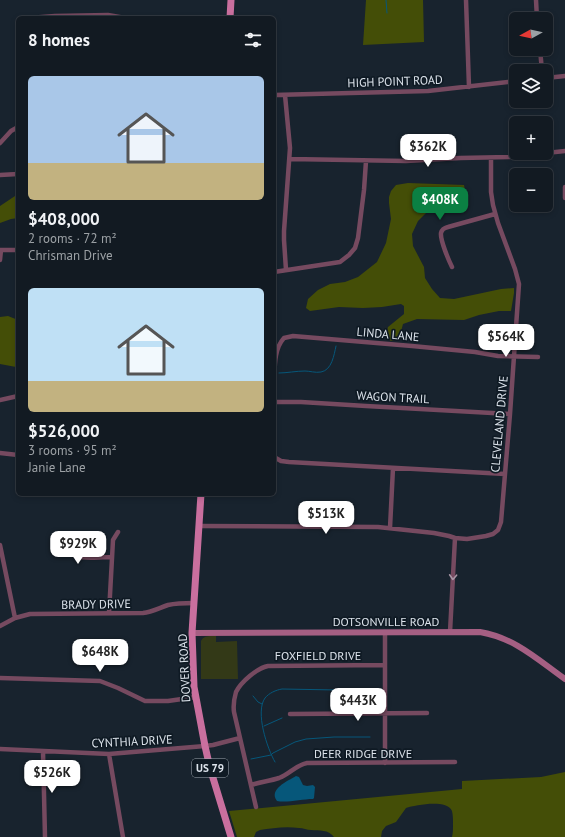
<!DOCTYPE html>
<html lang="en">
<head>
<meta charset="utf-8">
<style>
  :root { --surface:#121a22; --page:#1f272f; --text:#f1f3f6; --muted:#9ca1a5; --line:#313840; --accent:#0b8043 }
  body { margin:0; font-family:"PT Sans",sans-serif; background:var(--page); color:var(--text); height:100vh; display:flex; flex-direction:column; font-size:15px; white-space:nowrap }
  * { box-sizing:border-box; margin:0 }
  p { font-size:13px; color:var(--muted) }
  .icon { flex:none; width:22px; height:22px; fill:none; stroke:currentColor; stroke-width:2; stroke-linecap:round; stroke-linejoin:round }
  .map { position:relative; flex:1; overflow:hidden }
  .drawer { position:absolute; left:16px; top:16px; width:260px; height:480px; display:flex; flex-direction:column; background:var(--surface); border-radius:6px; box-shadow:0 2px 6px #0003,0 0 0 1px var(--line) }
  .drawer>* { flex:none }
  .needle { width:26px; rotate:262deg }
  .controls { position:absolute; left:509px; top:12px; display:grid; gap:8px }
  .controls a { display:grid; place-items:center; width:44px; height:44px; border-radius:6px; background:var(--surface); box-shadow:0 2px 6px #0003,0 0 0 1px var(--line); font-size:20px }
  .price { position:absolute; translate:-50% -34px; padding:0 9px; border-radius:8px; background:#fff; color:#222; font-size:13px; line-height:26px; filter:drop-shadow(0 1px 2px #0008) }
  .price::after { content:''; position:absolute; left:50%; top:24px; width:12px; height:9px; margin-left:-6px; background:inherit; clip-path:polygon(0 0,100% 0,50% 100%) }
  .price.selected { background:var(--accent); color:#fff }
  ul { padding:0; list-style:none }
  li { display:grid; align-content:center; gap:8px; height:212px; padding:0 12px }
  li span { display:grid; place-items:center; height:124px; border-radius:6px; color:#555 }
  li>.icon { margin-inline-start:auto }
  span .icon { width:72px; height:72px; fill:#fffc; stroke-width:1 }
  li b { font-size:17px }
  h2 { display:flex; justify-content:space-between; align-items:center; height:48px; padding:0 12px; font-size:17px }
  .map>svg:first-child { display:block }
  .green { fill:#333917 }
  .forest { fill:#444e07 }
  .water { fill:#06577a }
  .lines { fill:none; stroke-linecap:round; stroke-linejoin:round }
  .stream { stroke:#06577a; stroke-width:1 }
  .street { stroke:#764a60; stroke-width:4.5 }
  .secondary { stroke:#a55f83; stroke-width:6 }
  .primary { stroke:#c96f9e; stroke-width:7 }
  .oneway { stroke:#a996a6 }
  .labels { text-anchor:middle; dominant-baseline:central; stroke-width:3.5; stroke-linejoin:round; paint-order:stroke }
  .shield { fill:#0f1a24; stroke:#9ea7af; stroke-width:1 }
  .shield-label { font-size:11px; font-weight:bold; fill:#dce3eb }
  .street-label { font-size:12px; fill:#dce3eb; stroke:#0f1a24 }
</style>
</head>
<body>
<div class="map">
<svg width="565" height="837" viewBox="0 0 565 837">
  <rect width="100%" height="100%" fill="#18232e"/>
  <!-- green -->
  <path class="green" d="M216,636V642L237,641L238,679H201V641C204,635 210,636 216,636Z"/>
  <!-- forest -->
  <path class="forest" d="M366,0H423L424,42L363,45Z
    M408,183L464,185L465,190L461,195L454,197L428,211L418,221L412,234L413,246L424,267L425,278L432,289L440,298L454,299L501,289L514,288V293L511,311H499L479,315L464,320L417,319L403,324L399,339L391,341L385,336L388,327L404,314V306L401,304L382,307L363,308L339,307L310,311L306,308L308,299L318,290L330,284L345,282L358,277L377,262L386,243L391,219L389,203V197L391,191L396,185Z
    M18,194V218L11,219L0,223V206Z
    M8,316L18,320V359L16,367L0,364V317Z
    M565,772V837H452C453,833 453,829 453,824C453,820 453,815 452,811C447,799 416,805 406,808L396,822L386,826L382,831L381,837H334C328,829 320,831 311,830C307,830 303,828 299,828C286,826 272,828 260,830L256,832L254,837H237L229,811L462,789V781L541,777Z"/>
  <!-- water -->
  <path class="water" d="M296,776L299,777L303,785L307,786L313,785L315,787L314,798L313,799C302,799 287,803 277,801C268,789 288,781 296,776Z"/>
  <g class="lines">
    <!-- stream -->
    <path class="stream" d="M386,0L387,13
      M279,373C287,373 296,371 305,371C310,371 315,373 321,372C332,370 334,355 336,346
      M253,696L258,702L262,704
      M264,726L282,718
      M251,759L271,755L273,753L295,742L306,739L334,737H370
      M275,762C267,748 255,712 265,698C269,693 276,690 282,689L338,690L375,689"/>
    <!-- street -->
    <path class="street" d="M466,0L469,87
      M536,0L537,19
      M29,18L55,16L108,15L125,18
      M18,30V50
      M540,49L542,71
      M546,78L565,76
      M274,95L428,91L516,81
      M285,95L290,148L284,231V240L286,270
      M0,143L11,131L18,127
      M290,159L406,161L460,158L509,157L565,151
      M0,175L18,174
      M565,187V198
      M0,250H18
      M0,260L1,250
      M452,267C449,261 440,240 441,233C442,229 444,228 448,227L495,214
      M274,272L340,262L349,255L355,248L358,238L364,190L366,161
      M274,384C275,370 273,350 284,338L293,336L412,346L475,352L498,356L538,357
      M0,400L18,396
      M274,402H301L366,406L510,414
      M0,453L18,455
      M274,457L281,461L289,462L505,474
      M199,526L378,527L434,533L449,536L455,538L467,539L486,536L493,534L498,530L501,522L510,414L519,284L515,269L498,223L493,205L491,192V158
      M390,528L393,468
      M57,541C74,563 87,557 112,557
      M0,545L15,618
      M109,613L113,540L118,532
      M0,626L15,618L30,614L143,613C152,612 159,608 168,605C177,603 186,603 194,603
      M385,632V763
      M450,632L455,538
      M0,678L100,681L118,688L145,701H168L196,697
      M290,714L427,713
      M0,749L109,754L205,746L213,745L240,738
      M43,751L45,837
      M109,754L123,837
      M251,785C260,782 270,781 279,778C290,774 296,765 307,763L455,762
      M256,807L234,712C233,705 234,699 236,692C241,682 257,668 268,666L385,665"/>
    <!-- secondary -->
    <path class="secondary" d="M192,633L480,632C515,638 537,659 565,679"/>
    <!-- primary -->
    <path class="primary" d="M230,18L231,0
      M201,494L192,633L194,687L205,746L210,768L231,837"/>
  </g>
  <!-- one-way arrows -->
  <defs><path id="oneway-chevron" d="M-2-3.5L2.5 0L-2 3.5" fill="none" stroke-width="1.6" stroke-linecap="round" stroke-linejoin="round"/></defs>
  <use class="oneway" href="#oneway-chevron" transform="translate(453 577) rotate(93)"/>
  <g class="labels">
    <!-- shield labels -->
    <rect class="shield" x="192" y="759" width="36" height="18" rx="3"/>
    <g class="shield-label">
      <text x="210" y="768">US 79</text>
    </g>
    <!-- street labels -->
    <g class="street-label">
      <text transform="translate(395 81) rotate(-2)">HIGH POINT ROAD</text>
      <text transform="translate(388 334) rotate(5)">LINDA LANE</text>
      <text transform="translate(393 397) rotate(3)">WAGON TRAIL</text>
      <text transform="translate(499 424) rotate(-85)">CLEVELAND DRIVE</text>
      <text transform="translate(96 604) rotate(-1)">BRADY DRIVE</text>
      <text x="386" y="621">DOTSONVILLE ROAD</text>
      <text x="318" y="655">FOXFIELD DRIVE</text>
      <text transform="translate(184 668) rotate(-93)">DOVER ROAD</text>
      <text transform="translate(132 741) rotate(-3)">CYNTHIA DRIVE</text>
      <text x="363" y="753">DEER RIDGE DRIVE</text>
    </g>
  </g>
</svg>
<div class="controls">
<a><svg class="needle" viewBox="-14 -14 28 28"><path d="M0-13l5 13h-10z" fill="#e53935"/><path d="M0 13l5-13h-10z" fill="#9ca1a5"/></svg></a>
<a><svg class="icon" aria-label="layers" viewBox="0 0 24 24"><path d="M12 4l9 5-9 5-9-5zM3 14l9 5 9-5"/></svg></a>
<a>+</a>
<a>−</a>
</div>
<b class="price" style="left:428px;top:168px">$362K</b>
<b class="price selected" style="left:440px;top:221px">$408K</b>
<b class="price" style="left:506px;top:358px">$564K</b>
<b class="price" style="left:326px;top:535px">$513K</b>
<b class="price" style="left:78px;top:565px">$929K</b>
<b class="price" style="left:100px;top:673px">$648K</b>
<b class="price" style="left:358px;top:722px">$443K</b>
<b class="price" style="left:52px;top:794px">$526K</b>
<section class="drawer">
<h2>8 homes<svg class="icon" aria-label="filters" viewBox="0 0 24 24"><path d="M4 7h16M4 17h16"/><circle cx="9" cy="7" r="2"/><circle cx="15" cy="17" r="2"/></svg></h2>
<ul>
<li><span style="background:linear-gradient(#a9c7e8 70%,#c2b280 0)"><svg class="icon" aria-label="home" viewBox="0 0 24 24"><path d="M3 11l9-7 9 7M6 9v11h12V9"/></svg></span><div><b>$408,000</b><p>2 rooms · 72 m²</p><p>Chrisman Drive</p></div></li>
<li><span style="background:linear-gradient(#bfe0f5 75%,#c2b280 0)"><svg class="icon" aria-label="home" viewBox="0 0 24 24"><path d="M3 11l9-7 9 7M6 9v11h12V9"/></svg></span><div><b>$526,000</b><p>3 rooms · 95 m²</p><p>Janie Lane</p></div></li>
</ul>
</section>
</div>
</body>
</html>
